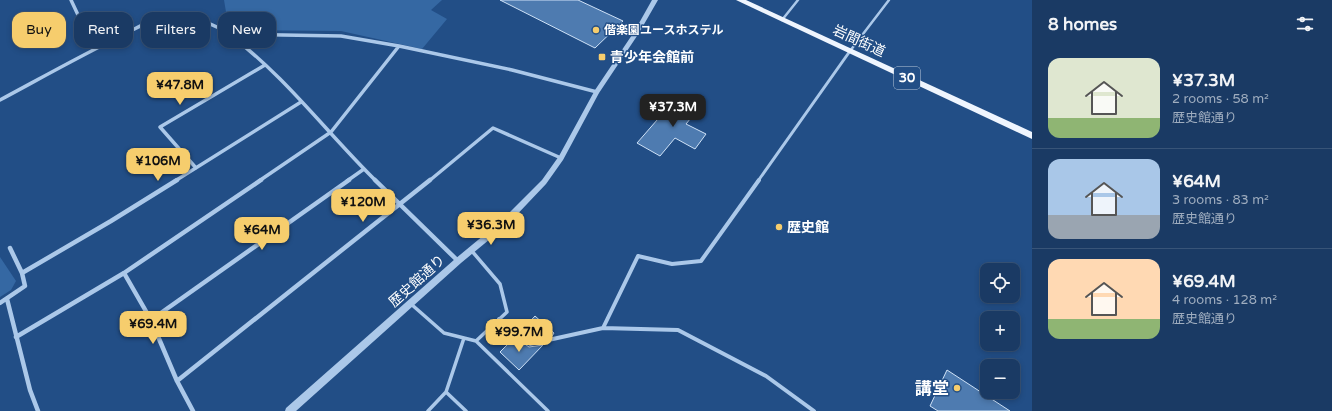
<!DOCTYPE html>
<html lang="en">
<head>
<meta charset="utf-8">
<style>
  :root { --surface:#1a3a64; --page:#23416a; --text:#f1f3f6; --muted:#9fadbf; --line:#385478; --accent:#f6cd6d }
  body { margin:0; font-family:"Varela Round","Noto Sans JP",sans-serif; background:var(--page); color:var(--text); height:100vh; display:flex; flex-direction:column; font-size:15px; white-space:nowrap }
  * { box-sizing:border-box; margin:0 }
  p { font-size:13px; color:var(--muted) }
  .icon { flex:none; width:22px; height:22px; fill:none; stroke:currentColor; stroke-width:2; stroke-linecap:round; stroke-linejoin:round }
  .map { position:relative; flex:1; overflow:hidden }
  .details { display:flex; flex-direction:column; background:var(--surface); width:300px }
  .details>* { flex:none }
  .top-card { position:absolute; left:12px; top:12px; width:380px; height:36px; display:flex; gap:8px }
  .fabs { position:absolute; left:980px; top:263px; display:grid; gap:8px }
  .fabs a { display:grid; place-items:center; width:40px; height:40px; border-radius:8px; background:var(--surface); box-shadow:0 2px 6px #0003,0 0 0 1px var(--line); font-size:20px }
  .price { position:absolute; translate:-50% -34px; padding:0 9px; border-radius:8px; background:var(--accent); color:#111; font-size:13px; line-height:26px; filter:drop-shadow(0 1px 2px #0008) }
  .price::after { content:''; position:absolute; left:50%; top:24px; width:12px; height:9px; margin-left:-6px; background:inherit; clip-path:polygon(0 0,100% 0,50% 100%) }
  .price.active { background:#222; color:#fff }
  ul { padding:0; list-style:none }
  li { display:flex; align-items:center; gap:12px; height:100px; padding:0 16px }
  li+li { border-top:1px solid var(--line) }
  li span { display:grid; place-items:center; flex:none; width:112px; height:80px; border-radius:12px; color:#555 }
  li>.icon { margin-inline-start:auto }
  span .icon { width:48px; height:48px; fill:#fffc; stroke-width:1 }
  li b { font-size:17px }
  h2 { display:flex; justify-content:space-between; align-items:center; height:48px; padding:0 16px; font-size:17px }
  .pill { padding:0 14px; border-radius:12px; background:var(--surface); box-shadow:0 2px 6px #0003,0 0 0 1px var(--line); font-size:14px; line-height:36px }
  .pill.active { background:var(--accent); color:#111 }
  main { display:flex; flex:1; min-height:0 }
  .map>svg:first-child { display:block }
  .green { fill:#3568a3 }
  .building { fill:#4e7bb0; stroke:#cfe2f7 }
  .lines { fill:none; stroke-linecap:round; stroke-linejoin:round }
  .service-far1 { stroke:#abc8e9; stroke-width:2.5 }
  .service { stroke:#abc8e9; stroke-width:3.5 }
  .pedestrian-far1 { stroke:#abc8e9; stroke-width:3 }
  .pedestrian { stroke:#abc8e9; stroke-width:4 }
  .minor-far1 { stroke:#abc8e9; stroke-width:3.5 }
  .minor { stroke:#abc8e9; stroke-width:4.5 }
  .tertiary { fill:#abc8e9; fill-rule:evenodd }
  .primary { fill:#eff5fe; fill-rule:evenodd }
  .poi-dot { fill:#f6cd6d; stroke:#224e86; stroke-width:1.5 }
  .labels { text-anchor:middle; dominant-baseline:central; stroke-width:3; stroke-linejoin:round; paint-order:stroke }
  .far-poi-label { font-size:12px; font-weight:bold; fill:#fff; stroke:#224e86; text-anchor:start }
  .shield { fill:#224e86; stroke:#bdcadb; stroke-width:1 }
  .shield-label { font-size:13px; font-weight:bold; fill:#fff }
  .street-label { font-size:14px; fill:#fff; stroke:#224e86 }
  .poi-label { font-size:14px; font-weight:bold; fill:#fff; stroke:#224e86; text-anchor:start }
  .near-poi-label { font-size:17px; font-weight:bold; fill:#fff; stroke:#224e86; text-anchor:end }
</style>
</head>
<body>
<main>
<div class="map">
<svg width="1032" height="411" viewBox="0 0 1032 411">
  <rect width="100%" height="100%" fill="#224e86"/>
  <!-- green -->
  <path class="green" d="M224,0H442L431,10L447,19L422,49L341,31L229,30Z
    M0,257L16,281L11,290L0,297Z"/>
  <!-- building -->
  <path class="building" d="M500,0H578L623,21L595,48Z
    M678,96L700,107L686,124L706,134L695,149L675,138L660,156L637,143Z
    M535,316L554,333L552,336L531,340L520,332Z
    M515,337L529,347L543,345L519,370L500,352Z
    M947,370L1010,411H938L930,406Z"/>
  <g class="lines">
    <!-- service-far1 -->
    <path class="service-far1" d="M782,20L798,0
      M850,51L889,0"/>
    <!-- service -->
    <path class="service" d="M411,304L444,333L476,341L507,312L500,284L471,250
      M476,341L548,411
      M446,392L466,411
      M428,411L446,392L464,338"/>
    <!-- pedestrian-far1 -->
    <path class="pedestrian-far1" d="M758,181L850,51"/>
    <!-- pedestrian -->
    <path class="pedestrian" d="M759,180L701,261L672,264L638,256L603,328L678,330L766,376L814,411
      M499,319L530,344L603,328"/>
    <!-- minor-far1 -->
    <path class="minor-far1" d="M71,0L94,49
      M229,34L341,36L399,46L512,70L597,92
      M0,100C41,78 82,55 123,35C137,28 153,18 168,15C184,12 217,25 230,35C285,76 327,133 376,181
      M196,168L160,127L265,65
      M175,181L301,102
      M259,181L331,132L399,46
      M347,181L364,169
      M429,181L493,128L561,158"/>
    <!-- minor -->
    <path class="minor" d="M375,180L458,261
      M22,273L111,221L177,180
      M124,273L151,320L177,381L193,411
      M7,299L30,390L38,411
      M0,303L25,286L22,273L10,248
      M151,320L349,180
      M16,337L124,273L261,180
      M177,381L430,180"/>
    <!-- tertiary -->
    <path class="tertiary" d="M652,0H658L639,33L599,93L563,160L546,184L507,225L461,263L296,411H285L286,408L455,259L501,221L542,180L559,156L595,90L634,32Z"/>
    <!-- primary -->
    <path class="primary" d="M736,0H746L1032,132V139Z"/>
  </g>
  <!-- markers -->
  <g class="poi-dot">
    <circle cx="596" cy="30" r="4"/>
    <rect x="598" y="53" width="8" height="8" rx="2"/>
    <circle cx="779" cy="227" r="4"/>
    <circle cx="957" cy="388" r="4"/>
  </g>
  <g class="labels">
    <!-- far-poi labels -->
    <g class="far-poi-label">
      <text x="604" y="30">偕楽園ユースホステル</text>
    </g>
    <!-- shield labels -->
    <rect class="shield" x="894" y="67" width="26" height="22" rx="3"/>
    <g class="shield-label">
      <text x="907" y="78">30</text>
    </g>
    <!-- street labels -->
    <g class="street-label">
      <text transform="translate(859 41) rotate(25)">岩間街道</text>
      <text transform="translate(417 281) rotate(-42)">歴史館通り</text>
    </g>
    <!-- poi labels -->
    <g class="poi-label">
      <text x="610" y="57">青少年会館前</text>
      <text x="787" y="227">歴史館</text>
    </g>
    <!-- near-poi labels -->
    <g class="near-poi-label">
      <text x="949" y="388">講堂</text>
    </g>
  </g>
</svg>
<div class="fabs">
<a><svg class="icon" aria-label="locate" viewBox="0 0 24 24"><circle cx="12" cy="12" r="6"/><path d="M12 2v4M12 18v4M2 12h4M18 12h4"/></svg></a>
<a>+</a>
<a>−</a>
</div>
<b class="price" style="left:180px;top:106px">¥47.8M</b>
<b class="price active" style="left:673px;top:128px">¥37.3M</b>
<b class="price" style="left:158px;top:182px">¥106M</b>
<b class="price" style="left:363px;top:223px">¥120M</b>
<b class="price" style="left:491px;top:246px">¥36.3M</b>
<b class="price" style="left:262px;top:251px">¥64M</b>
<b class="price" style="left:153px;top:345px">¥69.4M</b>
<b class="price" style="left:519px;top:353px">¥99.7M</b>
<div class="top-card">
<a class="pill active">Buy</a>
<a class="pill">Rent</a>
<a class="pill">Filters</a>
<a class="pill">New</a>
</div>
</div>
<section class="details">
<h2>8 homes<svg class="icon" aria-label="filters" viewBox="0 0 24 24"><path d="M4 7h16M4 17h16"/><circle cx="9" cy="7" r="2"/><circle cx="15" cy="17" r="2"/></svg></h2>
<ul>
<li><span style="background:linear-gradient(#dfe7d0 75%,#8fb573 0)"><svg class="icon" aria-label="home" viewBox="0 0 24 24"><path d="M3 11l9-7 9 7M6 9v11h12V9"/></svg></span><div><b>¥37.3M</b><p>2 rooms · 58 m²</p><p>歴史館通り</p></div></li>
<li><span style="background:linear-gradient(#a9c7e8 70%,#9aa5b1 0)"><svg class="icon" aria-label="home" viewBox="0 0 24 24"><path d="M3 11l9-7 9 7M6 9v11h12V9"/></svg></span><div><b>¥64M</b><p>3 rooms · 83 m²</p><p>歴史館通り</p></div></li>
<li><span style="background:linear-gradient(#ffd9b3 75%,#8fb573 0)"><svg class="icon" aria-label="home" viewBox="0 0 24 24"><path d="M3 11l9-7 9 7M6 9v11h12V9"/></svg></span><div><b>¥69.4M</b><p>4 rooms · 128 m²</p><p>歴史館通り</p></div></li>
</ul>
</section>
</main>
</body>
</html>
